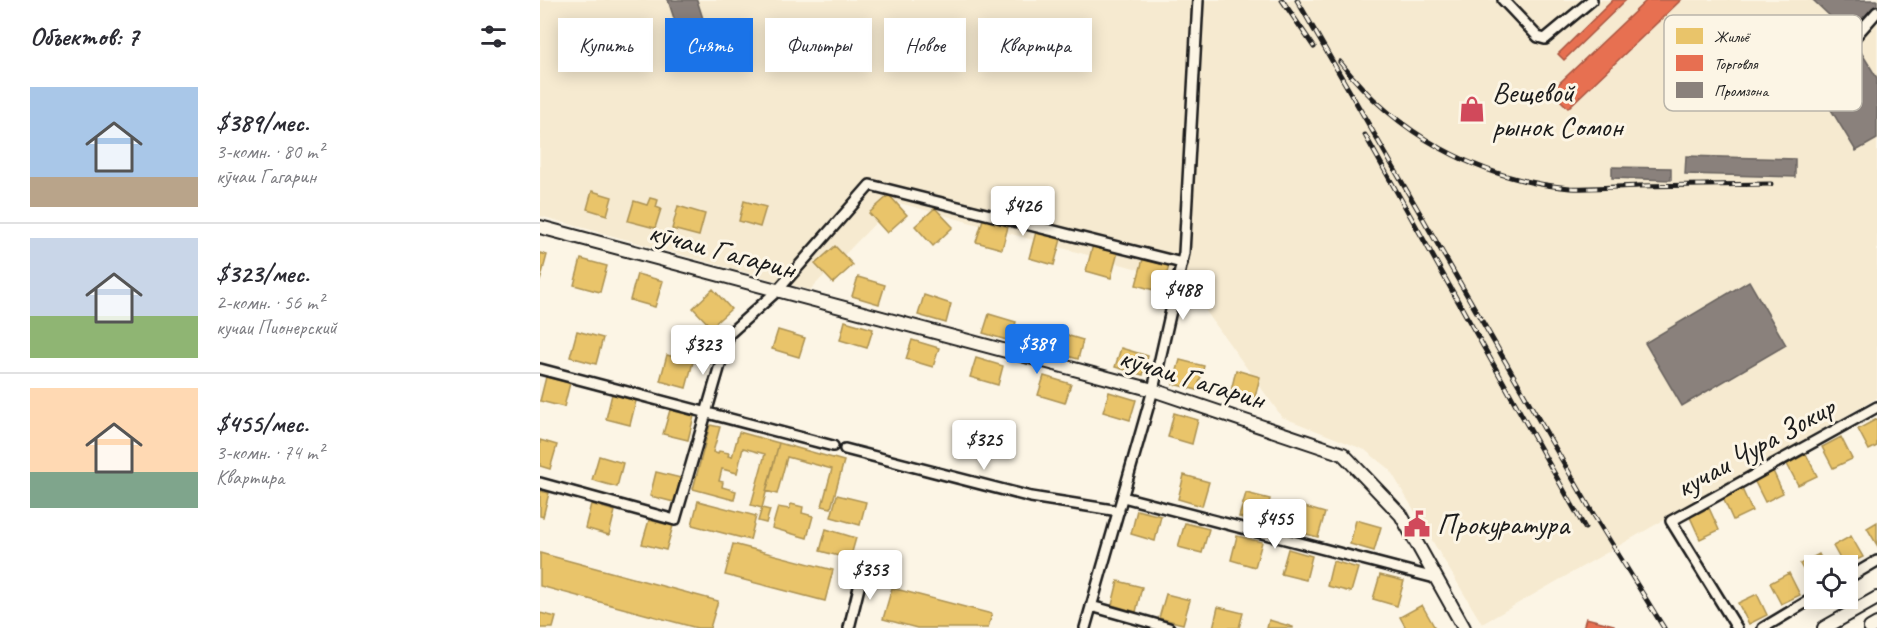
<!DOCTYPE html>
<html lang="ru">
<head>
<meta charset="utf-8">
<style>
  :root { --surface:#fff; --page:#f2f2f3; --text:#2b2b33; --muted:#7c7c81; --line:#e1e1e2; --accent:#1a73e8 }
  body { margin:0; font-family:Caveat,sans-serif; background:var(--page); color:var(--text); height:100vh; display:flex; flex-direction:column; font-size:22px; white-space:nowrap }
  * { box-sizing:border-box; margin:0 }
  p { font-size:20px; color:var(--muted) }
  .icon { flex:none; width:33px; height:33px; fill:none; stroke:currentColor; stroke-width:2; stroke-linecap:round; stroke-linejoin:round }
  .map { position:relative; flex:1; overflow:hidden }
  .drawer { display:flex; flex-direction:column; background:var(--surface); width:540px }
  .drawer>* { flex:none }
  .top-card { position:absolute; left:18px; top:18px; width:570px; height:54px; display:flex; gap:12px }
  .tools { position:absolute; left:1264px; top:555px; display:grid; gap:12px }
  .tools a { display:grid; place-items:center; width:54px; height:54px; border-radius:0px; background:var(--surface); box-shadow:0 3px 15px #0003; font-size:30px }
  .price { position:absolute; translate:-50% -51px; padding:0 14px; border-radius:6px; background:#fff; color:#222; font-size:20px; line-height:39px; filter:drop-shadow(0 2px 3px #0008) }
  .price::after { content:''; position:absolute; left:50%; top:36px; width:18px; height:14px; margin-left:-9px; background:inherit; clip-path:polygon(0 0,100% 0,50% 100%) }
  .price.on { background:var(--accent); color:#fff }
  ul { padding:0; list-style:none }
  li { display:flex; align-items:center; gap:18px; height:150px; padding:0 30px }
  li+li { border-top:2px solid var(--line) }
  li span { display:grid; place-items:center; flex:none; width:168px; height:120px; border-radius:0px; color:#555 }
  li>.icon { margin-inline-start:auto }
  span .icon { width:72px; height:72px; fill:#fffc; stroke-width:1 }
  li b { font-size:26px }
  h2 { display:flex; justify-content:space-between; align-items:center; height:72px; padding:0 30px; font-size:26px }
  .chip { padding:0 21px; border-radius:0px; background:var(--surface); box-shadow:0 3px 15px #0003; font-size:21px; line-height:54px }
  .chip.on { background:var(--accent); color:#fff }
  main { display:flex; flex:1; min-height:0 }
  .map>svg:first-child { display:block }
  .built { fill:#f6ead0 }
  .homes { fill:#e9c46a; stroke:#ac9253; stroke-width:1.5 }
  .shops { fill:#e76f51; stroke:#aa5641; stroke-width:1.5 }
  .industry { fill:#8a817c; stroke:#69635f; stroke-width:1.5 }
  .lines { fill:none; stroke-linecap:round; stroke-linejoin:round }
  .street-casing { stroke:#1c1c1c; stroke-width:14 }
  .secondary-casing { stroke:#1c1c1c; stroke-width:16 }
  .street { stroke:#fcf5e5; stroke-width:9 }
  .secondary { stroke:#fcf5e5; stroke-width:12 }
  .rail-casing { stroke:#1c1c1c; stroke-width:5 }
  .rail { stroke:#fcf5e5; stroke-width:3; stroke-dasharray:9; stroke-linecap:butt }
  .labels { text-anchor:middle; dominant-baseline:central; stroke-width:6; stroke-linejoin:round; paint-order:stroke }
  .poi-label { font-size:30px; fill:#1c1c1c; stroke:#fcf5e5; text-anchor:start }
  .street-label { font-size:30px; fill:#1c1c1c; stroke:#fcf5e5 }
  .key { fill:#fcf5e5; stroke:#b9b4a9; stroke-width:1.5 }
  .key-label { font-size:16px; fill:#1c1c1c }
</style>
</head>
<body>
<main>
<section class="drawer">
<h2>Объектов: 7<svg class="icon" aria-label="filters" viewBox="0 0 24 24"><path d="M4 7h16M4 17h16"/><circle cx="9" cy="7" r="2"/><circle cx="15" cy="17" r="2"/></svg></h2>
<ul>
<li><span style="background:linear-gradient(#a9c7e8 75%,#b9a48a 0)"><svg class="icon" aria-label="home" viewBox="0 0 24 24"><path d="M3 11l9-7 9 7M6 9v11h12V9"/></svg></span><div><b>$389/мес.</b><p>3-комн. · 80 m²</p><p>кӯчаи Гагарин</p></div></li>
<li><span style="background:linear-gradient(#c9d6e8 65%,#8fb573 0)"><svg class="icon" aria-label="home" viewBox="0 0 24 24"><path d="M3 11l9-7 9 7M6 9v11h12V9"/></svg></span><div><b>$323/мес.</b><p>2-комн. · 56 m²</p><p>кучаи Пионерский</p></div></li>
<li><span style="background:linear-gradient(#ffd9b3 70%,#7fa58c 0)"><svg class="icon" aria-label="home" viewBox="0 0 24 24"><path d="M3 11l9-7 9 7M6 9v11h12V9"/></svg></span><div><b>$455/мес.</b><p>3-комн. · 74 m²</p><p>Квартира</p></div></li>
</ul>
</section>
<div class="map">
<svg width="1337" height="628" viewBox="0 0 1337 628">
  <rect width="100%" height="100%" fill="#fcf5e5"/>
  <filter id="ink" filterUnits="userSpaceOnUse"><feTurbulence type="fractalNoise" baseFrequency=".0167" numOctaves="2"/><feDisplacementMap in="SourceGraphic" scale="12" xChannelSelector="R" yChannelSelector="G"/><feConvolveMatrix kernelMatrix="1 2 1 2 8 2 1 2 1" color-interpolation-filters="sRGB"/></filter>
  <g filter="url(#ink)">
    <!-- built -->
    <path class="built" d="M0,0H1337V398L942,624L850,470L825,450L742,417L645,282L356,202L270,290L0,216Z"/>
    <!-- homes -->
    <path class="homes" d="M52,191L72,197L67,215L47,209Z
      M349,195L367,215L347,233L329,213Z
      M110,198L118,200L116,207L121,209L115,228L88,221L94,201L107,205Z
      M204,201L226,207L220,227L199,221Z
      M138,206L165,214L159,236L132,229Z
      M395,208L413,227L393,246L375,226Z
      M444,216L469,223L462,249L436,242Z
      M496,232L521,239L514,265L489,258Z
      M553,245L578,252L571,278L546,271Z
      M295,246L313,265L293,283L275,264Z
      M0,253L7,255L0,281Z
      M41,259L67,266L60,292L34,285Z
      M603,259L629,266L621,292L596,285Z
      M97,274L123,281L115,307L90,300Z
      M318,277L345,285L339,304L312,296Z
      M173,289L191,309L171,327L153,308Z
      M384,295L411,304L406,323L378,315Z
      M449,314L476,322L470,341L443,333Z
      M305,321L333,329L327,348L300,340Z
      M238,330L265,338L259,357L232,349Z
      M37,331L63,338L56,364L30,357Z
      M516,332L543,340L538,359L510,351Z
      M372,340L399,348L393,367L366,359Z
      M581,348L608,356L603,375L575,367Z
      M127,355L153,362L146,388L120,381Z
      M436,358L463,366L458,385L430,377Z
      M640,360L664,366L657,390L633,384Z
      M696,370L720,377L714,401L690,395Z
      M504,376L531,384L525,403L498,395Z
      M6,377L30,383L24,407L0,401Z
      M569,392L596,400L590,420L563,412Z
      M72,394L96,401L90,425L66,419Z
      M130,410L154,416L148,440L123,434Z
      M634,413L658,420L652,444L628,437Z
      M1337,419V446L1329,450L1318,429Z
      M170,425L180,427L173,452L178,454L179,451L189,453L188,456L192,457L199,432L239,443L222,508L211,505L225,454L203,448L197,473L182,469L179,481L183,482L182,487L196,491L194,500L153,489Z
      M1301,437L1312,459L1293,468L1282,447Z
      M0,440L17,445L10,469L0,466Z
      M239,443L304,461L291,508L282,506L292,469L247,457L237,494L226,491Z
      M1266,454L1277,476L1258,485L1247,464Z
      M59,456L83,463L77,487L52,480Z
      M1233,471L1243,493L1225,502L1214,480Z
      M116,472L141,478L134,502L110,496Z
      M644,475L669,482L662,506L638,499Z
      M1202,489L1212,511L1193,520L1183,498Z
      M0,491L9,493L3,517L0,516Z
      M706,493L730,499L723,523L699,517Z
      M297,495L326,502L320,525L291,517Z
      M158,501L216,516L210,540L152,525Z
      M51,504L75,511L69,535L45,528Z
      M251,504L263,507L262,513L273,516L267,538L232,528L238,507L249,509Z
      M761,506L785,513L778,537L754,531Z
      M222,508L230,510L226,523L218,521Z
      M1169,508L1179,530L1160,539L1150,517Z
      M597,510L621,516L615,541L591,534Z
      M109,520L133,526L126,550L102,544Z
      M816,520L841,527L834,551L810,544Z
      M1337,522V545L1327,528Z
      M645,523L669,529L662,553L638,547Z
      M286,529L316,538L310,559L280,551Z
      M697,536L722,542L715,567L691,560Z
      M1311,536L1323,557L1304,566L1293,546Z
      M193,544L293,570L285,601L185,575Z
      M748,549L772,556L766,580L741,574Z
      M0,553L178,601L170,628H157L0,586Z
      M1279,554L1285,566H1275V583L1272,585L1260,564Z
      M793,561L818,568L811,592L787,586Z
      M1249,573L1260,595L1241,604L1230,583Z
      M840,575L864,581L857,606L833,599Z
      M578,581L602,587L596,612L572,605Z
      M352,588L452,614L448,628H377L343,619Z
      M626,594L650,600L643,624L619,618Z
      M1217,594L1227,615L1209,624L1198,603Z
      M882,605L895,628H866L860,617Z
      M678,607L703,613L699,628H673Z
      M0,613L16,617L13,628H0Z
      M729,620L753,627V628H727Z"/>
    <!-- shops -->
    <path class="shops" d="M1073,0H1086L1024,60L1018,54Z
      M1107,0H1141L1028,108L1011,91Z
      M1046,618L1074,625L1073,628H1043Z"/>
    <!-- industry -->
    <path class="industry" d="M128,0H157L175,56L149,64Z
      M1273,0H1337V7L1310,35Z
      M1321,52L1337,78V139L1316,151L1273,80Z
      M1146,156L1255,159V177L1145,174Z
      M1072,167L1131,168V180L1072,178Z
      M1209,281L1246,345L1142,406L1105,343Z"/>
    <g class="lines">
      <!-- street casing -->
      <g class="street-casing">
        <path id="street" d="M963,0L998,37L1005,39L1052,0
          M1313,39L1337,12
          M0,369L293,446
          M305,449L491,497L579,511
          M0,483L135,520L189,334L237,291L330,185L642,263
          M583,497L895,578
          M1308,578L1337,561
          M551,606L629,628
          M309,628L324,567
          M545,628L613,390L644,253L658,0
          M1197,628L1131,521L1337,407
          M1223,628L1275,597"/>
      </g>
      <!-- secondary casing -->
      <g class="secondary-casing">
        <path id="secondary" d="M0,227L613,390L803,454L861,515L924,628
          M1284,628L1337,598
          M1330,628L1337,624"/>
      </g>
      <!-- street -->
      <use href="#street" class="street"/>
      <!-- secondary -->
      <use href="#secondary" class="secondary"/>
      <!-- rail casing -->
      <g class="rail-casing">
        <path id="rail" d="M742,0L774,47
          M757,0L1052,512L1124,628
          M800,62C855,133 939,180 1030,188C1052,189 1076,187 1098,186C1142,185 1187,185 1231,184
          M825,135L1045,528"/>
      </g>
      <!-- rail -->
      <use href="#rail" class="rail"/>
    </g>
  </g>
  <!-- icons -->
  <defs>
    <g id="shop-bare" transform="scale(2.07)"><path d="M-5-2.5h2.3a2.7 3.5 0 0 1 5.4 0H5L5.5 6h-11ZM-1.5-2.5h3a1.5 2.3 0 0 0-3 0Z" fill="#d1495b" stroke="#fcf5e5" stroke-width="2.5" paint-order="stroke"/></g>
    <g id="civic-bare" transform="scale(2.07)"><path d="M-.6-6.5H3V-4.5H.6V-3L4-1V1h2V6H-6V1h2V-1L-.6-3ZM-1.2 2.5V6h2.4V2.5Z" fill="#d1495b" stroke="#fcf5e5" stroke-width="2.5" paint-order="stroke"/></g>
  </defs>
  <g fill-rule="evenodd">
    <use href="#shop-bare" x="932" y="109"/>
    <use href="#civic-bare" x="877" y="524"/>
  </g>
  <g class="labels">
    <!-- poi labels -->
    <g class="poi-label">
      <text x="952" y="92">Вещевой<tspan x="952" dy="34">рынок Сомон</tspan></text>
      <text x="897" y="524">Прокуратура</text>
    </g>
    <!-- street labels -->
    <g class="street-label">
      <text transform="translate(182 250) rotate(15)">кӯчаи Гагарин</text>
      <text transform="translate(652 378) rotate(17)">кӯчаи Гагарин</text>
      <text transform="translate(1215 447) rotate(-29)">кучаи Чура Зокир</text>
    </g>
  </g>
  <!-- legend -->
  <rect x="1124" y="15" width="198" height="96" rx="9" class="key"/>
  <rect x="1136" y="28" width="27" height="16" fill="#e9c46a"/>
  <rect x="1136" y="55" width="27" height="16" fill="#e76f51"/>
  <rect x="1136" y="82" width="27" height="16" fill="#8a817c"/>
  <g class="key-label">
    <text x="1174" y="42">Жильё</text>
    <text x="1174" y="69">Торговля</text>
    <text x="1174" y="96">Промзона</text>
  </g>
</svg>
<div class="tools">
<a><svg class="icon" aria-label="locate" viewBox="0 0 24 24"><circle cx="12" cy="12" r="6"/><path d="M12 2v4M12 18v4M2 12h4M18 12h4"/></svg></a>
</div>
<b class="price" style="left:483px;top:237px">$426</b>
<b class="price" style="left:643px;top:321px">$488</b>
<b class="price on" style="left:497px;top:375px">$389</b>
<b class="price" style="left:163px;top:376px">$323</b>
<b class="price" style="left:444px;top:471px">$325</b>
<b class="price" style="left:735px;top:550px">$455</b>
<b class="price" style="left:330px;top:601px">$353</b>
<div class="top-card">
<a class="chip">Купить</a>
<a class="chip on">Снять</a>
<a class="chip">Фильтры</a>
<a class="chip">Новое</a>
<a class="chip">Квартира</a>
</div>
</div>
</main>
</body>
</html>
